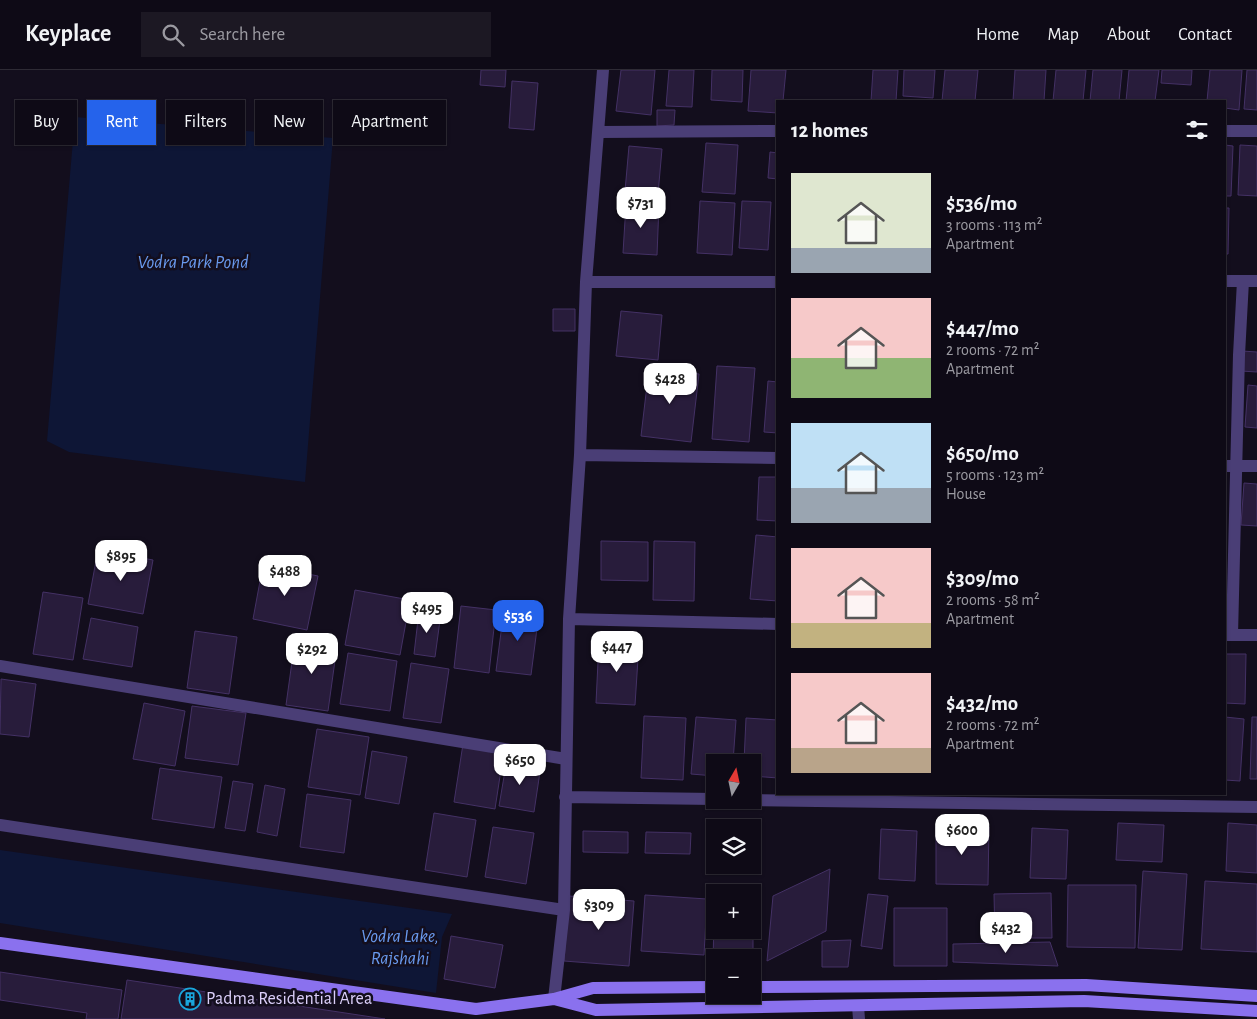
<!DOCTYPE html>
<html lang="en">
<head>
<meta charset="utf-8">
<style>
  :root { --surface:#0e0a16; --page:#1c1823; --text:#f1f3f6; --muted:#9b9aa1; --line:#2e2b35; --accent:#2563eb }
  body { margin:0; font-family:"Alegreya Sans",sans-serif; background:var(--page); color:var(--text); height:100vh; display:flex; flex-direction:column; font-size:19px; white-space:nowrap }
  * { box-sizing:border-box; margin:0 }
  p { font-size:16px; color:var(--muted) }
  .icon { flex:none; width:28px; height:28px; fill:none; stroke:currentColor; stroke-width:2; stroke-linecap:round; stroke-linejoin:round }
  .map { position:relative; flex:1; overflow:hidden }
  .side { position:absolute; left:776px; top:30px; width:450px; height:695px; display:flex; flex-direction:column; background:var(--surface); border-radius:0px; box-shadow:0 1px 4px #0004,0 0 0 1px var(--line) }
  .side>* { flex:none }
  .banner { position:absolute; left:15px; top:30px; width:475px; height:45px; display:flex; gap:10px }
  .needle { width:32px; rotate:9deg }
  .buttons { position:absolute; left:706px; top:684px; display:grid; gap:10px }
  .buttons a { display:grid; place-items:center; width:55px; height:55px; border-radius:0px; background:var(--surface); box-shadow:0 1px 4px #0004,0 0 0 1px var(--line); font-size:25px }
  .price { position:absolute; translate:-50% -42px; padding:0 11px; border-radius:10px; background:#fff; color:#222; font-size:16px; line-height:32px; filter:drop-shadow(0 1px 2px #0008) }
  .price::after { content:''; position:absolute; left:50%; top:30px; width:15px; height:11px; margin-left:-8px; background:inherit; clip-path:polygon(0 0,100% 0,50% 100%) }
  .price.on { background:var(--accent); color:#fff }
  ul { padding:0; list-style:none }
  li { display:flex; align-items:center; gap:15px; height:125px; padding:0 15px }
  li span { display:grid; place-items:center; flex:none; width:140px; height:100px; border-radius:0px; color:#555 }
  li>.icon { margin-inline-start:auto }
  span .icon { width:60px; height:60px; fill:#fffc; stroke-width:1 }
  li b { font-size:21px }
  h2 { display:flex; justify-content:space-between; align-items:center; height:60px; padding:0 15px; font-size:21px }
  .chip { padding:0 18px; border-radius:0px; background:var(--surface); box-shadow:0 1px 4px #0004,0 0 0 1px var(--line); font-size:18px; line-height:45px }
  .chip.on { background:var(--accent); color:#fff }
  header { display:flex; align-items:center; gap:30px; box-sizing:border-box; height:70px; padding:0 25px; background:var(--surface); border-bottom:1px solid var(--line) }
  header strong { font-size:24px }
  nav { display:flex; gap:28px; margin-inline-start:auto; font-size:18px }
  .search { width:350px; height:45px; background:var(--page); display:flex; align-items:center; gap:12px; box-sizing:border-box; padding:0 18px; border-radius:0px; color:var(--muted); font-size:19px }
  .map>svg:first-child { display:block }
  .water { fill:#0e1636 }
  .building { fill:#281c3b; stroke:#443165 }
  .lines { fill:none; stroke-linecap:round; stroke-linejoin:round }
  .minor { stroke:#4a3e76; stroke-width:12 }
  .secondary { stroke:#8a71ee; stroke-width:12 }
  .labels { text-anchor:middle; dominant-baseline:central; stroke-width:5; stroke-linejoin:round; paint-order:stroke }
  .poi-label { font-size:18px; fill:#dbcff9; stroke:#130e1d; text-anchor:start }
  .water-label { font-size:19px; font-style:italic; fill:#6999ed; stroke:#130e1d }
</style>
</head>
<body>
<header>
<strong>Keyplace</strong>
<div class="search"><svg class="icon" aria-label="search" viewBox="0 0 24 24"><circle cx="10" cy="10" r="6"/><path d="M15 15l6 6"/></svg>Search here</div>
<nav><a>Home</a><a>Map</a><a>About</a><a>Contact</a></nav>
</header>
<div class="map">
<svg width="1257" height="949" viewBox="0 0 1257 949">
  <rect width="100%" height="100%" fill="#130e1d"/>
  <!-- water -->
  <path class="water" d="M75,47L333,68L305,412L69,382L47,371Z
    M0,780L452,844L442,867L436,923L0,853Z"/>
  <!-- building -->
  <path class="building" d="M481,0H506L505,17L480,15Z
    M621,0H655L651,45L616,41Z
    M669,0H694L692,37L666,36Z
    M712,0H743L742,32L711,30Z
    M751,0H786L783,31H778V43L748,41Z
    M873,0H898L896,31H871Z
    M904,0H935L933,28L903,26Z
    M945,0H978L975,31H942Z
    M1015,0H1046L1044,31H1013Z
    M1056,0H1086L1083,31H1053Z
    M1093,0H1122L1119,31H1090Z
    M1129,0H1159L1155,31H1126Z
    M1162,0H1192L1191,15L1161,13Z
    M1210,0H1242L1239,40L1225,38V31H1207Z
    M1247,0H1257V40L1244,39Z
    M512,11L538,13L534,60L509,58Z
    M657,40H675L674,55L657,56Z
    M706,73L738,75L735,124L702,122Z
    M1225,75L1233,76L1231,126H1225Z
    M1240,75L1257,76V126L1238,125Z
    M629,76L662,79L658,124L625,121Z
    M770,82L778,83V109L768,108Z
    M700,131L735,133L732,185L697,183Z
    M742,131L771,132L768,180L739,178Z
    M626,134L659,135L657,185L623,183Z
    M1225,138H1229L1228,184H1225Z
    M553,239H575V261H553Z
    M621,241L662,245L658,290L616,286Z
    M1242,281L1257,282V302L1241,301Z
    M717,296L755,298L749,372L712,369Z
    M649,298L699,304L691,372L641,366Z
    M768,311L778,312V363L764,362Z
    M1248,315L1257,316V358L1245,357Z
    M759,407H778V451L757,450Z
    M1244,413L1257,414V456L1241,455Z
    M756,465L778,467V531L750,529Z
    M601,471L648,472V511L601,510Z
    M654,471L695,472L694,531L653,530Z
    M98,480L153,490L143,544L88,534Z
    M263,495L318,506L307,560L253,549Z
    M355,520L410,530L400,585L345,575Z
    M43,522L83,528L73,590L33,584Z
    M461,536L496,540L489,603L454,598Z
    M504,539L539,543L531,605L496,601Z
    M419,541L441,543L435,587L414,584Z
    M91,548L138,557L132,597L83,589Z
    M195,561L237,567L229,624L187,618Z
    M295,570L337,576L328,641L286,635Z
    M599,571L639,573L635,635L596,633Z
    M348,583L397,591L390,641L340,634Z
    M1225,584H1246L1245,634L1225,633Z
    M411,593L449,599L441,653L403,648Z
    M1,609L36,614L29,667L0,664Z
    M144,633L185,641L175,696L133,689Z
    M192,636L246,643L238,695L185,688Z
    M644,646L686,648L683,710L641,708Z
    M696,647L736,650L733,692H715V706L691,704Z
    M1225,647L1244,649L1240,711L1225,710Z
    M1252,647H1257V709H1250Z
    M746,648L778,650V708L752,706V692H744Z
    M317,659L369,667L360,725L308,717Z
    M463,674L504,680L495,739L454,732Z
    M372,681L407,687L399,734L365,728Z
    M507,689L541,695L534,742L499,736Z
    M160,698L222,707L214,758L152,749Z
    M233,711L253,714L245,761L225,758Z
    M265,715L285,719L277,766L257,762Z
    M307,724L351,730L344,783L300,777Z
    M434,743L476,750L467,807L425,800Z
    M1118,753L1164,755L1162,792L1116,790Z
    M1228,753L1257,755V803L1226,801Z
    M493,757L534,763L526,814L485,807Z
    M936,757H989L988,815L936,814Z
    M1032,758L1068,760L1066,809L1030,808Z
    M881,759L917,761L915,811L879,809Z
    M583,761L628,762V783L583,782Z
    M646,762L691,763L690,784L645,783Z
    M830,799L826,861L767,891L773,826Z
    M1143,801L1187,804L1182,880L1138,878Z
    M1205,811L1257,814V882L1201,879Z
    M1068,815H1136L1135,878L1067,877Z
    M1051,823L1052,868H995L994,824Z
    M868,824L888,826L882,879L861,876Z
    M645,825L707,829L704,885L641,881Z
    M569,826L634,831L629,896L564,891Z
    M894,838H947V896H894Z
    M714,848L715,860H752L753,849V893L752,888H715V893H713Z
    M451,866L503,875L495,918L444,909Z
    M851,870L848,897H822V871Z
    M1050,872L1058,896L953,892V874Z
    M0,902L122,920L118,949H86L87,943L0,930Z
    M127,910L385,949H121Z"/>
  <g class="lines">
    <!-- minor -->
    <path class="minor" d="M1225,61H1257
      M599,62L778,61
      M1225,211H1257
      M586,212H778
      M580,385L778,388
      M1225,396H1257
      M569,549L778,554
      M1225,565H1257
      M1232,565L1239,285L1243,211
      M0,596L566,689
      M565,727L715,729
      M752,730L1257,737
      M0,755L564,840
      M554,929L564,840L569,549L580,385L586,212L603,0
      M858,936L859,949"/>
    <!-- secondary -->
    <path class="secondary" d="M0,873L476,939L554,929L593,918L715,917
      M752,917L1086,915L1257,926
      M554,929L596,940L1084,931L1257,941"/>
  </g>
  <!-- icons -->
  <defs>
    <g id="building-ring" transform="scale(1.125)"><circle r="9.5" fill="#130e1d" stroke="#1aa6db" stroke-width="1.5"/><path d="M-4-6H4V6H1V3H-1V6H-4ZM-2.5-4.3h1.7v1.8h-1.7ZM.8-4.3h1.7v1.8H.8ZM-2.5-1h1.7V.8h-1.7ZM.8-1h1.7V.8H.8Z" fill="#1aa6db"/></g>
  </defs>
  <g fill-rule="evenodd">
    <use href="#building-ring" x="190" y="929"/>
  </g>
  <g class="labels">
    <!-- poi labels -->
    <g class="poi-label">
      <text x="206" y="929">Padma Residential Area</text>
    </g>
    <!-- water labels -->
    <g class="water-label">
      <text x="193" y="192">Vodra Park Pond</text>
      <text x="400" y="866">Vodra Lake,<tspan x="400" dy="22">Rajshahi</tspan></text>
    </g>
  </g>
</svg>
<div class="buttons">
<a><svg class="needle" viewBox="-14 -14 28 28"><path d="M0-13l5 13h-10z" fill="#e53935"/><path d="M0 13l5-13h-10z" fill="#9b9aa1"/></svg></a>
<a><svg class="icon" aria-label="layers" viewBox="0 0 24 24"><path d="M12 4l9 5-9 5-9-5zM3 14l9 5 9-5"/></svg></a>
<a>+</a>
<a>−</a>
</div>
<b class="price" style="left:641px;top:159px">$731</b>
<b class="price" style="left:670px;top:335px">$428</b>
<b class="price" style="left:121px;top:512px">$895</b>
<b class="price" style="left:285px;top:527px">$488</b>
<b class="price" style="left:427px;top:564px">$495</b>
<b class="price on" style="left:518px;top:572px">$536</b>
<b class="price" style="left:617px;top:603px">$447</b>
<b class="price" style="left:312px;top:605px">$292</b>
<b class="price" style="left:520px;top:716px">$650</b>
<b class="price" style="left:962px;top:786px">$600</b>
<b class="price" style="left:599px;top:861px">$309</b>
<b class="price" style="left:1006px;top:884px">$432</b>
<div class="banner">
<a class="chip">Buy</a>
<a class="chip on">Rent</a>
<a class="chip">Filters</a>
<a class="chip">New</a>
<a class="chip">Apartment</a>
</div>
<section class="side">
<h2>12 homes<svg class="icon" aria-label="filters" viewBox="0 0 24 24"><path d="M4 7h16M4 17h16"/><circle cx="9" cy="7" r="2"/><circle cx="15" cy="17" r="2"/></svg></h2>
<ul>
<li><span style="background:linear-gradient(#dfe7d0 75%,#9aa5b1 0)"><svg class="icon" aria-label="home" viewBox="0 0 24 24"><path d="M3 11l9-7 9 7M6 9v11h12V9"/></svg></span><div><b>$536/mo</b><p>3 rooms · 113 m²</p><p>Apartment</p></div></li>
<li><span style="background:linear-gradient(#f6c9c9 60%,#8fb573 0)"><svg class="icon" aria-label="home" viewBox="0 0 24 24"><path d="M3 11l9-7 9 7M6 9v11h12V9"/></svg></span><div><b>$447/mo</b><p>2 rooms · 72 m²</p><p>Apartment</p></div></li>
<li><span style="background:linear-gradient(#bfe0f5 65%,#9aa5b1 0)"><svg class="icon" aria-label="home" viewBox="0 0 24 24"><path d="M3 11l9-7 9 7M6 9v11h12V9"/></svg></span><div><b>$650/mo</b><p>5 rooms · 123 m²</p><p>House</p></div></li>
<li><span style="background:linear-gradient(#f6c9c9 75%,#c2b280 0)"><svg class="icon" aria-label="home" viewBox="0 0 24 24"><path d="M3 11l9-7 9 7M6 9v11h12V9"/></svg></span><div><b>$309/mo</b><p>2 rooms · 58 m²</p><p>Apartment</p></div></li>
<li><span style="background:linear-gradient(#f6c9c9 75%,#b9a48a 0)"><svg class="icon" aria-label="home" viewBox="0 0 24 24"><path d="M3 11l9-7 9 7M6 9v11h12V9"/></svg></span><div><b>$432/mo</b><p>2 rooms · 72 m²</p><p>Apartment</p></div></li>
</ul>
</section>
</div>
</body>
</html>
